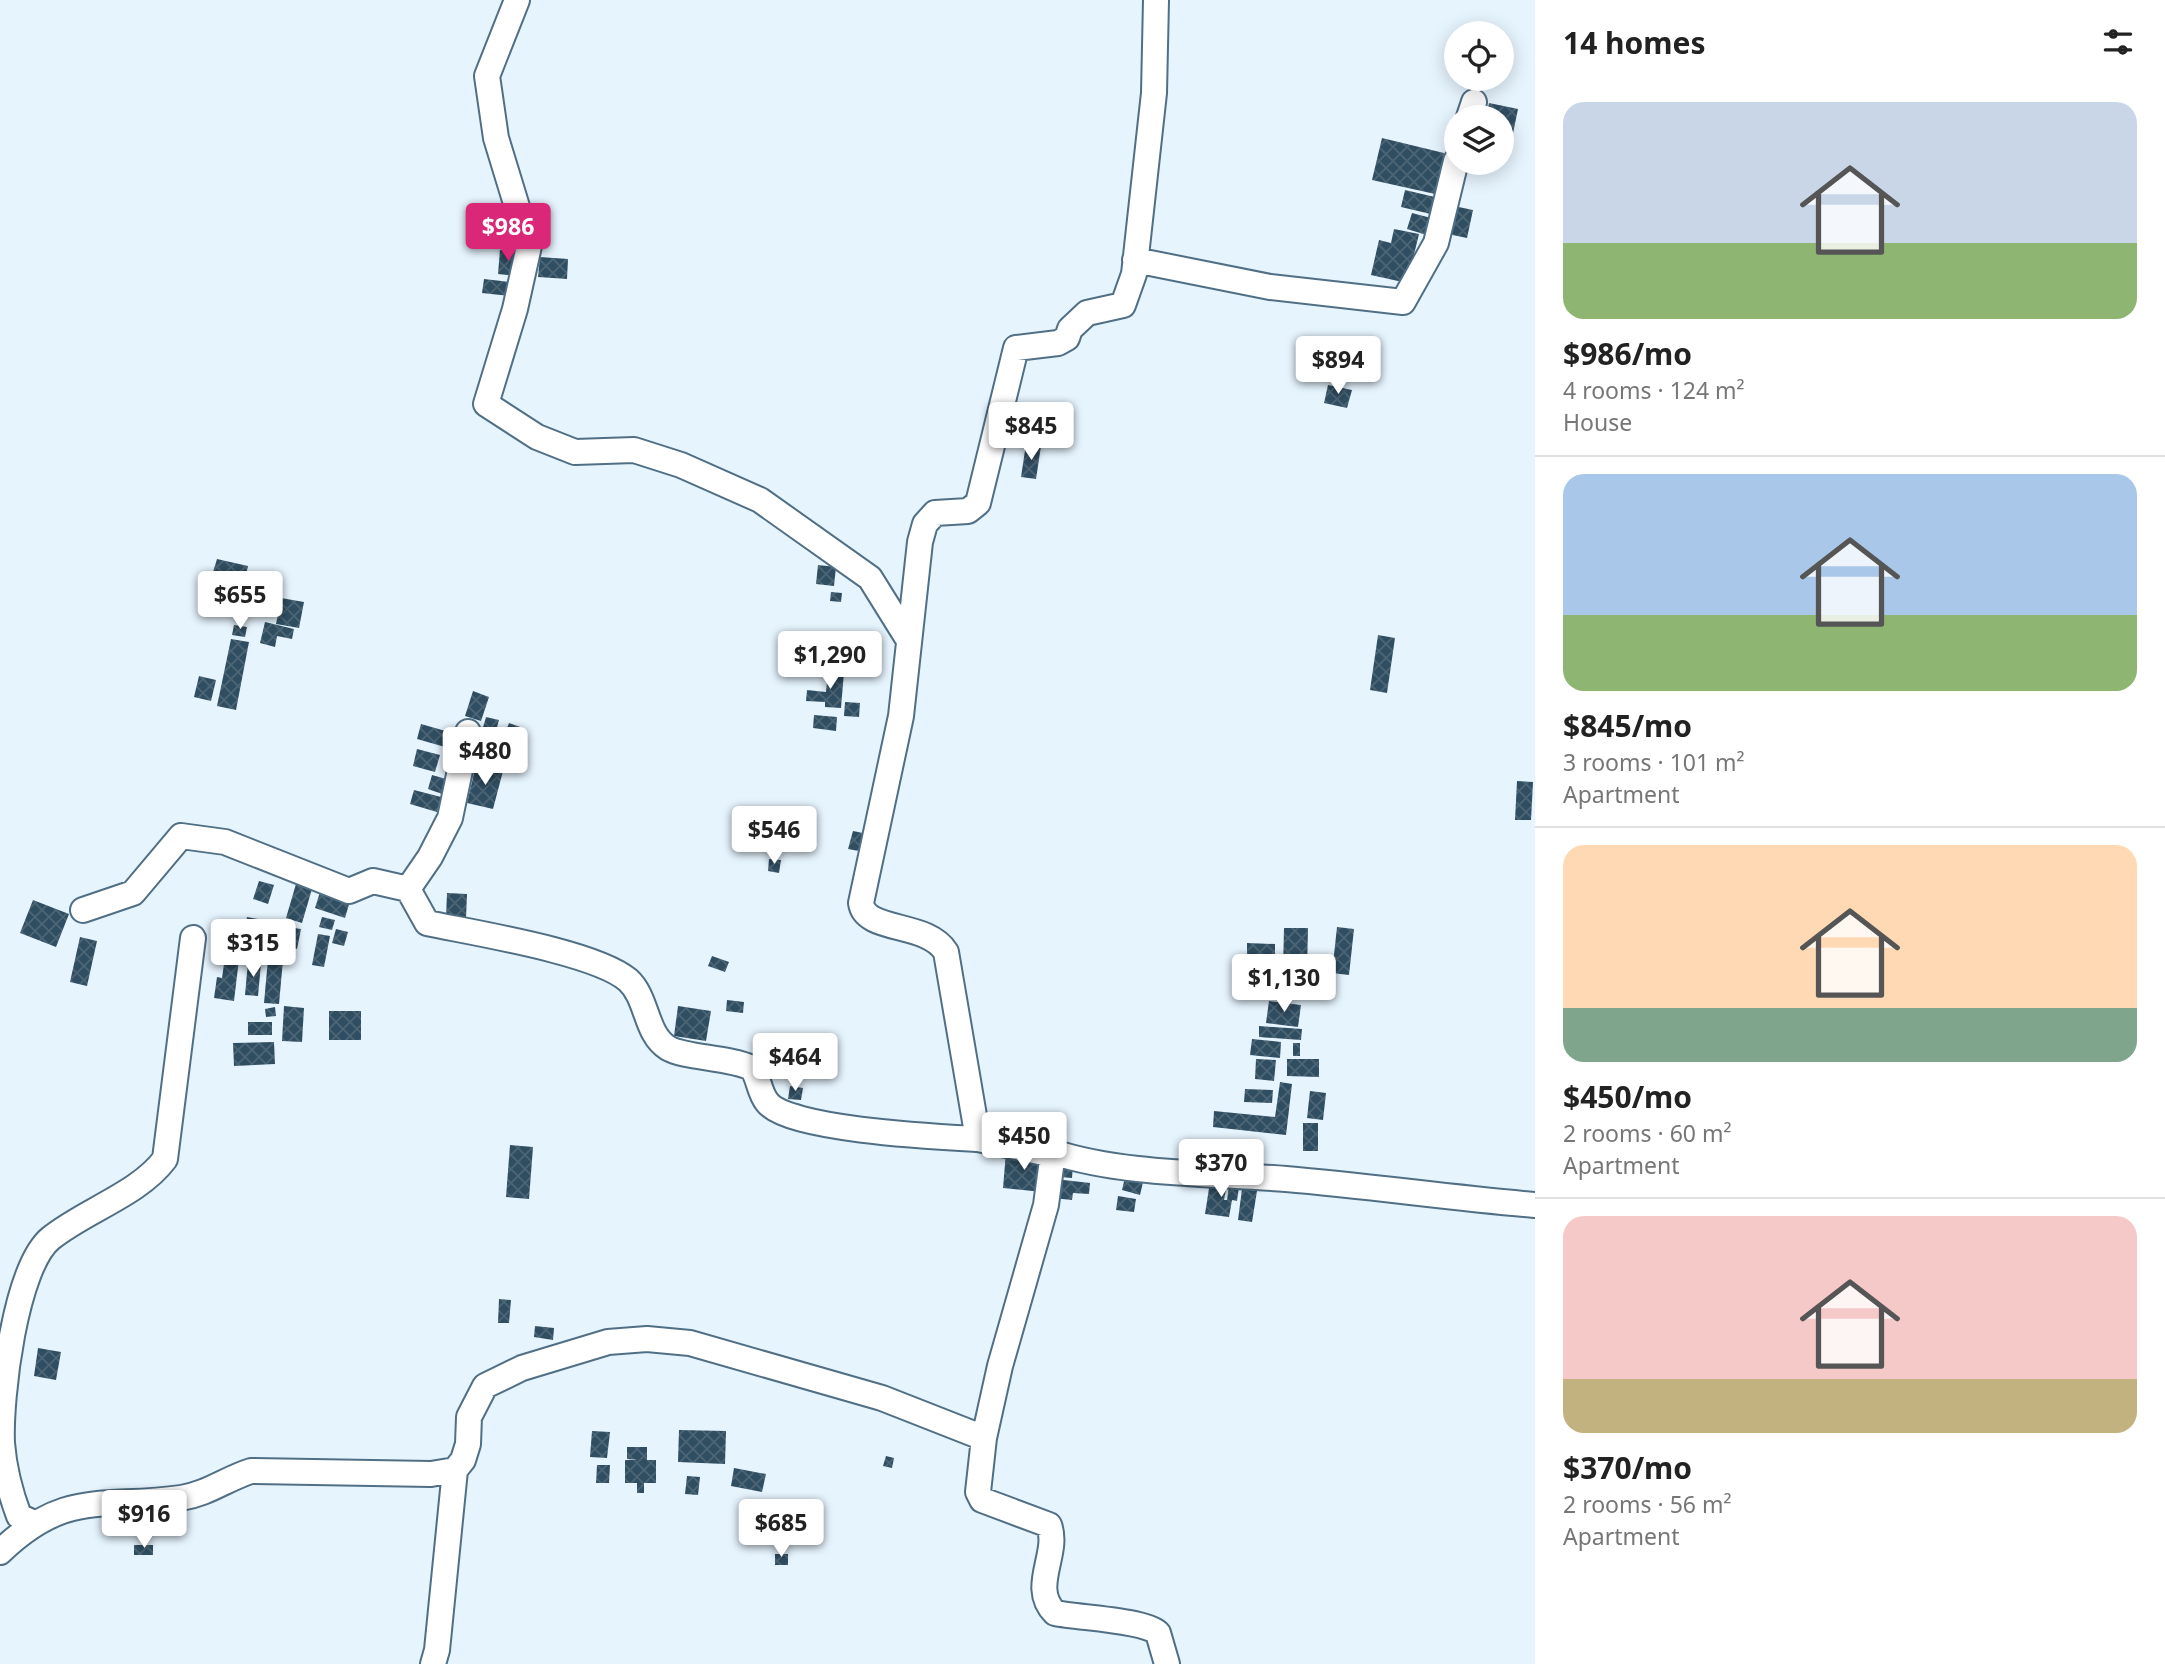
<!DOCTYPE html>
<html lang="en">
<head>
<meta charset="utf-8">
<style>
  :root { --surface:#fff; --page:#f6f6f6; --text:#222; --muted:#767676; --line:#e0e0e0; --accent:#db2777 }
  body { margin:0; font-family:"Noto Sans",sans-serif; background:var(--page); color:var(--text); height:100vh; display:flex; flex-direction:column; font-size:26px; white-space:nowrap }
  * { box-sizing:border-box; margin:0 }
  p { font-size:23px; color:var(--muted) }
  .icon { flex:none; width:38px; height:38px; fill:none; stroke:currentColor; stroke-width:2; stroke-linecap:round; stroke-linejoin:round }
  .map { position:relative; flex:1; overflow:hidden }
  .details { display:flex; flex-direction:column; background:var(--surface); width:630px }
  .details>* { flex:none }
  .buttons { position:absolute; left:1444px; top:21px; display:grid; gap:14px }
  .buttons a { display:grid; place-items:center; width:70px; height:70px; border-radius:50%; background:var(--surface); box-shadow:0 4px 18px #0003; font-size:35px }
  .price { position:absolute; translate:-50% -60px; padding:0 16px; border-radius:7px; background:#fff; color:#222; font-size:23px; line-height:46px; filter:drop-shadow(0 2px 4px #0008) }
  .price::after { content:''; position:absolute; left:50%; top:42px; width:21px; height:16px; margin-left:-10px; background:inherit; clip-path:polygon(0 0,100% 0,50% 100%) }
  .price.active { background:var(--accent); color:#fff }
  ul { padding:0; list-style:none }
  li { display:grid; align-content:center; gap:14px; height:371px; padding:0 28px }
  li+li { border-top:2px solid var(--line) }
  li span { display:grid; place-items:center; height:217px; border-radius:21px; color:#555 }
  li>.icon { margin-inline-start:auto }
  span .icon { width:126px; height:126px; fill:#fffc; stroke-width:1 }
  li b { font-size:30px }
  h2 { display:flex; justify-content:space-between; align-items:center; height:84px; padding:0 28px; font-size:30px }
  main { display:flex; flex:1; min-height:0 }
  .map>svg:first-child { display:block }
  .building { fill:url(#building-cross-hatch) }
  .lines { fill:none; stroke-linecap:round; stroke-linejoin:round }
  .minor-casing { stroke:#506f85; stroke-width:28 }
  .minor { stroke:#fff; stroke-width:24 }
</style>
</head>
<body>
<main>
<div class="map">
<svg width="1535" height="1664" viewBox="0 0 1535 1664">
  <defs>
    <pattern id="building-cross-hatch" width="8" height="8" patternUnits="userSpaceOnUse" patternTransform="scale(1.75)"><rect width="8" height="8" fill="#304e62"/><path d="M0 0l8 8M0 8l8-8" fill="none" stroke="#4c6575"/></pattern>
  </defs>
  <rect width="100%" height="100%" fill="#e6f4fe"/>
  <!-- building -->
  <path class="building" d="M1489,103L1518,109L1509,153L1502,152V117H1486Z
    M1382,138L1444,153L1435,194L1372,180Z
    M1405,190L1439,198L1435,215L1401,207Z
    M1449,205L1473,210L1467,238L1443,233Z
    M1412,213L1435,219L1430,236L1407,229Z
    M1394,229L1419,234L1407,283L1371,275L1379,240L1391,243Z
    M500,250L519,252L517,276L498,274Z
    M540,257L568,259L567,279L538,277Z
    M484,279L511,282L510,296L482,293Z
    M1328,385L1352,390L1347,408L1324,403Z
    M1026,444L1041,446L1036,479L1021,477Z
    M217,559L248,566L245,580L213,572Z
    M818,565L836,567L834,586L816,584Z
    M831,592L842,593L841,602L830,601Z
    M281,598L304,602L299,628L276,624Z
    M265,622L294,629L292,639L277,636L275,647L260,643Z
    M234,625L247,627L245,637L232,635Z
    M1378,635L1395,638L1387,693L1370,690Z
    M231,639L249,642L236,710L217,706Z
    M828,671L844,672L841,708L825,707V702L806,701L807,690L826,692Z
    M199,676L216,680L211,701L194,697Z
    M473,691L489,697L481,721L465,716Z
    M845,702L860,703L859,717L844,716Z
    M814,715L837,717L836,731L813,728Z
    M486,717L499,720L491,749L478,745Z
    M509,723L523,728L516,744L503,738Z
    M421,724L449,732L445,747L417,739Z
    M417,749L440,755L435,772L413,766Z
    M476,765L503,771L493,809L467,803Z
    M432,775L450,780L445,795L428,789Z
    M1517,781L1533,782L1531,820H1515Z
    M414,790L441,797L437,812L410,804Z
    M853,831L868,834L864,852L848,849Z
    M769,859L781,860L779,873L768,871Z
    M259,881L274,885L268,904L253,899Z
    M296,884L312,889L302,923L286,918Z
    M320,892L350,901L345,918L315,908Z
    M447,893L467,894L466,918L446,917Z
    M33,900L69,914L56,947L20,933Z
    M247,917L280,923L277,941L244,934Z
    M322,917L335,920L332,930L319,927Z
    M288,927L301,929L297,949L285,947Z
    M1337,927L1354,929L1349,975L1332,973Z
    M1284,928H1308L1307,970H1283Z
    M336,929L348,932L344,946L332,943Z
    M318,934L330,936L324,967L312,965Z
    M80,937L97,941L87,986L70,982Z
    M1247,943L1275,944V971H1247Z
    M712,956L729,962L725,972L708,966Z
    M225,957L239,959L234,1001L214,998L217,977L222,978Z
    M268,959L283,960L279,1004L264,1003Z
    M248,962L261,963L258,996L245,995Z
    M1319,980H1332L1331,997H1318Z
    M727,1000L744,1002L743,1013L726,1011Z
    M1269,1001L1301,1005L1298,1027L1266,1023Z
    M284,1006L304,1008L302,1042L282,1041Z
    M678,1006L711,1011L706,1041L674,1036Z
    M275,1007L276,1016L266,1017L265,1009Z
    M329,1011H361V1040H329Z
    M248,1022H272V1035H248Z
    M1259,1026L1302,1029L1301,1040L1259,1037Z
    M1252,1039L1281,1042L1280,1058L1250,1055Z
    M274,1042L275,1064L234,1066L233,1043Z
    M1293,1043H1300V1056H1293Z
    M1256,1059L1276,1060L1274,1081L1255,1079Z
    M1287,1059H1319V1077L1287,1076Z
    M1280,1082L1292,1084L1286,1135L1213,1127L1214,1111L1275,1117Z
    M790,1086L803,1088L801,1100L788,1099Z
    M1245,1089L1273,1090L1272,1103L1244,1102Z
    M1310,1091L1326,1093L1323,1120L1307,1118Z
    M1303,1123H1318V1151H1303Z
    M510,1145L533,1147L529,1199L506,1197Z
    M1006,1152L1045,1155L1042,1192L1003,1188Z
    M1061,1163L1073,1164L1072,1178L1060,1177Z
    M1126,1173L1144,1178L1140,1195L1122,1190Z
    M1055,1179L1090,1183L1089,1194L1073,1193L1072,1200L1053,1198Z
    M1210,1182L1227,1184L1224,1200H1227L1229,1186L1239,1187L1237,1201L1232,1200L1229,1217L1205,1214Z
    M1242,1189L1257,1191L1252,1222L1238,1220Z
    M1118,1196L1136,1199L1134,1212L1116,1210Z
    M499,1299L511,1300L509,1323H498Z
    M535,1326L554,1328L553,1340L534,1337Z
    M38,1348L61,1352L56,1380L34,1376Z
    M679,1430L726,1431L725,1464L678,1462Z
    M592,1431L610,1432L607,1458L590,1457Z
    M627,1447H647V1460H656V1483H644V1493H637V1483H625V1460H638L627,1459Z
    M886,1456L894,1458L892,1468L883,1466Z
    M597,1465H610L609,1483H596Z
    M734,1468L766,1474L762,1492L731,1486Z
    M687,1476L700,1477L698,1495L685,1494Z
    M134,1545H153V1555H134Z
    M775,1554H788V1565H775Z"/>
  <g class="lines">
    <!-- minor casing -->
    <g class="minor-casing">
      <path id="minor" d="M517,0L487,76L496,138L529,246L515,309L486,404L537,437L575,452L634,450L681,465L760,500L870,578L908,639
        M1156,0L1154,93L1134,274L1123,305L1087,313L1070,329L1067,338L1058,343L1016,348L978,503L968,511L935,513L925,524L920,542L901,716L861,903C865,933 927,921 946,952L978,1139L1044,1153L1053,1152L1046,1205L1000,1366L984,1438L978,1492L982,1500L1049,1525C1060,1554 1029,1587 1055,1613C1080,1618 1143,1620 1158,1633L1167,1664
        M1469,117L1474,102
        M1135,260L1270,287L1403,302L1436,243L1456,161
        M408,889L430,857L450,818L468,732
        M83,910L133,893L181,836L225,842L349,891L373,881L408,889L427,923C474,933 595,952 628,980C648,998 645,1034 668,1048C685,1058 729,1057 752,1068C759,1078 759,1092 767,1102C787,1130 941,1137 978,1139
        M1053,1152C1123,1175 1212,1173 1286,1179C1369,1186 1452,1198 1535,1205
        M34,1523L19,1516C10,1492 4,1469 2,1443C0,1398 15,1267 51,1238C86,1210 139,1194 165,1159L193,938
        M0,1552C66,1489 101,1509 181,1498C207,1494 226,1479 251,1471L431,1474L455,1470L463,1460L468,1444L469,1417L485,1386L522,1368L608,1342L647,1339L690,1343L882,1398L984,1438
        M433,1664L437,1650L455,1470"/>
    </g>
    <!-- minor -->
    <use href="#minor" class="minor"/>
  </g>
</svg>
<div class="buttons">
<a><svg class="icon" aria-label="locate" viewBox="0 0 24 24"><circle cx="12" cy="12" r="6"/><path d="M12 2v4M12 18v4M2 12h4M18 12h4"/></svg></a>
<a><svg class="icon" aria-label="layers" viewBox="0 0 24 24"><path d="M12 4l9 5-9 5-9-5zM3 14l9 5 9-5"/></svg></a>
</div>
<b class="price active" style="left:508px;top:263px">$986</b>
<b class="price" style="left:1338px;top:396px">$894</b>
<b class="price" style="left:1031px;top:462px">$845</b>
<b class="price" style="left:240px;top:631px">$655</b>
<b class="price" style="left:830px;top:691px">$1,290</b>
<b class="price" style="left:485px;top:787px">$480</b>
<b class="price" style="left:774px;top:866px">$546</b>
<b class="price" style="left:253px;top:979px">$315</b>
<b class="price" style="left:1284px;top:1014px">$1,130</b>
<b class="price" style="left:795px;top:1093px">$464</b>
<b class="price" style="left:1024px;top:1172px">$450</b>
<b class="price" style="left:1221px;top:1199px">$370</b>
<b class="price" style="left:144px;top:1550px">$916</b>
<b class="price" style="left:781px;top:1559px">$685</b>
</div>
<section class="details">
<h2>14 homes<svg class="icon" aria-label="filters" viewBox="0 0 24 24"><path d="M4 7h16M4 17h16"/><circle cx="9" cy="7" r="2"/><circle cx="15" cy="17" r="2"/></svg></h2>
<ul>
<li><span style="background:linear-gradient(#c9d6e8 65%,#8fb573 0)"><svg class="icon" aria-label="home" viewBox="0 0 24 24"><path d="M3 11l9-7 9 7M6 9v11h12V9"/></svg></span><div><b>$986/mo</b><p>4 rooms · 124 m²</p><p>House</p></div></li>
<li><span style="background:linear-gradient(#a9c7e8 65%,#8fb573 0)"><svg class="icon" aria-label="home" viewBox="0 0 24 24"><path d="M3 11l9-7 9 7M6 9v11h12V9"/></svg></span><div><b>$845/mo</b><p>3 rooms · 101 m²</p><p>Apartment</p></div></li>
<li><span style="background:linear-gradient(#ffd9b3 75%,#7fa58c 0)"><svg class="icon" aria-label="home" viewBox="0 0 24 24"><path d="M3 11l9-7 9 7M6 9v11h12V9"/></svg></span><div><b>$450/mo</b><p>2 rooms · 60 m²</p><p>Apartment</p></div></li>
<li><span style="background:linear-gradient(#f6c9c9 75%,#c2b280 0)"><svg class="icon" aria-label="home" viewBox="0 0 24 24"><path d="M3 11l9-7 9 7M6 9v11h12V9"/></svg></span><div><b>$370/mo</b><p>2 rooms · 56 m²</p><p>Apartment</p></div></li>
</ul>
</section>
</main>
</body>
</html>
